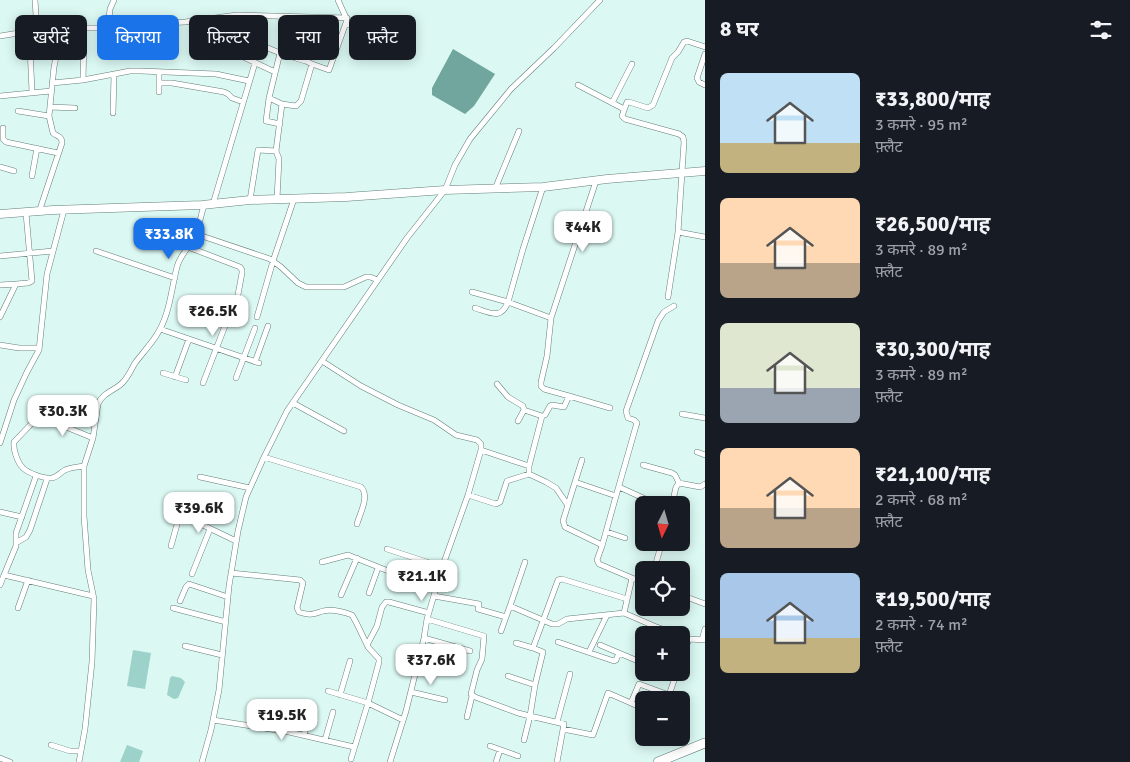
<!DOCTYPE html>
<html lang="hi">
<head>
<meta charset="utf-8">
<style>
  :root { --surface:#171b24; --page:#20242c; --text:#f1f3f6; --muted:#9ea1a6; --accent:#1a73e8 }
  body { margin:0; font-family:Signika,"Noto Sans Devanagari",sans-serif; background:var(--page); color:var(--text); height:100vh; display:flex; flex-direction:column; font-size:19px; white-space:nowrap }
  * { box-sizing:border-box; margin:0 }
  p { font-size:16px; color:var(--muted) }
  .icon { flex:none; width:28px; height:28px; fill:none; stroke:currentColor; stroke-width:2; stroke-linecap:round; stroke-linejoin:round }
  .map { position:relative; flex:1; overflow:hidden }
  .drawer { display:flex; flex-direction:column; background:var(--surface); width:425px }
  .drawer>* { flex:none }
  .guide { position:absolute; left:15px; top:15px; width:475px; height:45px; display:flex; gap:10px }
  .needle { width:32px; rotate:185deg }
  .buttons { position:absolute; left:635px; top:496px; display:grid; gap:10px }
  .buttons a { display:grid; place-items:center; width:55px; height:55px; border-radius:8px; background:var(--surface); box-shadow:0 2px 12px #0003; font-size:25px }
  .price { position:absolute; translate:-50% -42px; padding:0 11px; border-radius:10px; background:#fff; color:#222; font-size:16px; line-height:32px; filter:drop-shadow(0 1px 2px #0008) }
  .price::after { content:''; position:absolute; left:50%; top:30px; width:15px; height:11px; margin-left:-8px; background:inherit; clip-path:polygon(0 0,100% 0,50% 100%) }
  .price.current { background:var(--accent); color:#fff }
  ul { padding:0; list-style:none }
  li { display:flex; align-items:center; gap:15px; height:125px; padding:0 15px }
  li span { display:grid; place-items:center; flex:none; width:140px; height:100px; border-radius:8px; color:#555 }
  li>.icon { margin-inline-start:auto }
  span .icon { width:60px; height:60px; fill:#fffc; stroke-width:1 }
  li b { font-size:21px }
  h2 { display:flex; justify-content:space-between; align-items:center; height:60px; padding:0 15px; font-size:21px }
  .tag { padding:0 18px; border-radius:8px; background:var(--surface); box-shadow:0 2px 12px #0003; font-size:18px; line-height:45px }
  .tag.current { background:var(--accent); color:#fff }
  main { display:flex; flex:1; min-height:0 }
  .map>svg:first-child { display:block }
  .green { fill:#9cd2ca }
  .water { fill:#70a69e }
  .lines { fill:none; stroke-linecap:round; stroke-linejoin:round }
  .street-casing { stroke:#647e7a; stroke-width:6 }
  .primary-casing { stroke:#647e7a; stroke-width:9 }
  .highway-casing { stroke:#647e7a; stroke-width:10 }
  .street { stroke:#fff; stroke-width:5 }
  .primary { stroke:#fff; stroke-width:8 }
  .highway { stroke:#fff; stroke-width:9 }
</style>
</head>
<body>
<main>
<div class="map">
<svg width="705" height="762" viewBox="0 0 705 762">
  <rect width="100%" height="100%" fill="#dbf8f3"/>
  <!-- green -->
  <path class="green" d="M133,650L151,653L145,689L127,686Z
    M172,676L181,678L185,682L178,698L174,699L167,695L170,678Z
    M127,745L143,751L139,762H120Z"/>
  <!-- water -->
  <path class="water" d="M453,49L495,74L474,106L465,114L432,95V88Z"/>
  <g class="lines">
    <!-- street casing -->
    <g class="street-casing">
      <path id="street" d="M35,0L37,30
        M200,20L237,15L347,18
        M347,23L376,39
        M108,28L110,9L114,0
        M293,30L309,36L310,38L304,60L312,64
        M0,36L37,30L58,28H138L165,23L185,22L200,20L280,53L269,98L282,104L276,151L258,150L250,200
        M256,42L261,16
        M204,44L224,48L275,72
        M30,47L32,92
        M280,53L305,61
        M705,54L697,78L699,82L705,85
        M83,80L84,39
        M52,83L83,80L130,71H141L216,74L249,81
        M159,83H172L224,92L228,94L232,98L243,102
        M578,85L624,109
        M159,92V72
        M0,96L51,91
        M269,98L266,121L280,124
        M612,103L632,64
        M282,104L296,106L301,101L312,64L329,70L347,20L338,0
        M50,107L75,108
        M18,111L49,116
        M113,113L114,75
        M3,128V139L6,142L58,153
        M276,151L279,159L277,199
        M0,167L14,171
        M32,176L37,148
        M495,189L519,131
        M213,204L255,63
        M39,212L62,143C62,136 58,137 53,133L49,116L54,67L59,43L58,28
        M678,232L705,237
        M196,234L270,259L281,267L298,283L306,287H344L366,277H370L378,280
        M188,247L240,267L242,270V273L237,300
        M96,251L175,278
        M0,256L53,251
        M0,285L16,284
        M472,292L508,302C501,320 491,313 475,308
        M668,297L678,232L684,142L683,137L679,134L625,119L622,116L627,102H629L648,108L653,105L672,58L678,52L684,42L687,41L705,47
        M0,317L16,284L28,283L32,281L26,213
        M257,317L273,261L294,199
        M551,318L596,181
        M160,329L259,363
        M0,345L19,348H39
        M322,361L361,386L398,405L434,420L456,435L477,440L481,444V450L529,466V474L546,482L556,488L567,504
        M255,362L268,326
        M163,373L186,380
        M175,377L189,339
        M236,378L255,328
        M203,383L230,313
        M497,384L508,397L523,406L524,410
        M569,396L610,408
        M62,402L68,405L71,407L66,422V427L93,438
        M293,403L344,431
        M39,406L35,420L14,442C13,449 17,462 23,468C28,473 44,479 52,478C57,477 60,473 65,470C71,467 78,467 84,466
        M682,414L705,418
        M518,421L524,410L542,416
        M0,443L14,400L27,372L39,350L47,274L64,210
        M697,452L705,455
        M264,457L361,487C370,496 360,513 357,524
        M643,465L672,473L675,475L679,483
        M529,466L542,416L545,415L550,406L552,405L564,407L569,396L544,389L541,386V382L547,356L551,318L508,302L523,249L543,187
        M36,476L16,533V546L4,575L93,596
        M200,477L250,488
        M575,482L582,460
        M619,487L652,502
        M468,495L496,504L500,502L507,481L529,474
        M672,505L676,487L679,483L700,487L705,484
        M0,512L22,517
        M607,532L625,538
        M16,543L26,537L30,530L47,479
        M171,546L178,521L181,516H184L236,541
        M602,546L616,496
        M387,549L442,567
        M322,562L348,555L436,590
        M654,570L662,542
        M231,573L300,580L303,583L297,608L299,612C310,616 313,614 323,611C332,609 344,612 352,615L356,622L368,647L379,659V662L368,703L403,720
        M192,574L210,529
        M632,578L644,582
        M0,585L4,575
        M369,593L378,568
        M341,595L357,558
        M681,595L705,604
        M434,596L479,604L478,609L506,617L510,606L552,624H558L567,619L624,613L654,626L679,635
        M180,601L186,587L189,584L228,597
        M510,606L525,562
        M18,608L28,580
        M173,608L226,622
        M624,613L632,578L599,564L597,560L602,546L600,544L565,527L563,521L575,482L616,496L636,426L637,423L634,420L628,418L626,411L658,321L664,312L674,306
        M427,619L484,636L482,659L477,670L471,694L475,697L518,713L530,716L524,740
        M501,631L506,617
        M650,635L654,626
        M681,636L689,639L705,640
        M424,638L470,651
        M702,640L705,629
        M558,642L614,661L616,660L619,653
        M516,643L533,648
        M367,645L377,626L382,607L386,602H389L429,613
        M600,645L638,661L641,660L644,654
        M185,646L222,655
        M589,652L607,615
        M419,658L451,667
        M681,661L689,639
        M508,676L535,685
        M328,691L368,703L351,759
        M411,692L445,700
        M340,695L350,661
        M631,703L644,709
        M467,717L472,696
        M213,720L289,732L354,747
        M557,722L570,674
        M563,729L593,735L608,693L631,703L639,684L669,695L677,672
        M289,732L297,705
        M304,735L309,715
        M325,740L333,712
        M51,745L70,751H81
        M490,746L518,756
        M0,758L10,762
        M79,762L85,729L92,662L94,599L88,570L84,516V466L93,438L98,404C102,394 112,391 120,385C127,380 131,370 135,363C142,354 150,345 156,336C170,315 171,290 177,267C180,255 189,248 194,237C199,228 201,215 204,205
        M202,762L211,730L219,690L229,586L238,531L246,497L264,457L287,411L407,238L445,190L455,165L470,139L511,89L554,48L600,0
        M390,762L406,711L424,638L427,619L443,565L468,495L481,450
        M496,762L500,750
        M557,762L564,724L530,716L535,685L543,652L533,648L558,580L562,579L627,599"/>
    </g>
    <!-- primary casing -->
    <g class="primary-casing">
      <path id="primary" d="M0,214L53,210L202,205L250,200L346,197L445,190L543,187L607,179L705,171"/>
    </g>
    <!-- highway casing -->
    <g class="highway-casing">
      <path id="highway" d="M658,762L705,743"/>
    </g>
    <!-- street -->
    <use href="#street" class="street"/>
    <!-- primary -->
    <use href="#primary" class="primary"/>
    <!-- highway -->
    <use href="#highway" class="highway"/>
  </g>
</svg>
<div class="buttons">
<a><svg class="needle" viewBox="-14 -14 28 28"><path d="M0-13l5 13h-10z" fill="#e53935"/><path d="M0 13l5-13h-10z" fill="#9ea1a6"/></svg></a>
<a><svg class="icon" aria-label="locate" viewBox="0 0 24 24"><circle cx="12" cy="12" r="6"/><path d="M12 2v4M12 18v4M2 12h4M18 12h4"/></svg></a>
<a>+</a>
<a>−</a>
</div>
<b class="price" style="left:583px;top:253px">₹44K</b>
<b class="price current" style="left:169px;top:260px">₹33.8K</b>
<b class="price" style="left:213px;top:337px">₹26.5K</b>
<b class="price" style="left:63px;top:437px">₹30.3K</b>
<b class="price" style="left:199px;top:534px">₹39.6K</b>
<b class="price" style="left:422px;top:602px">₹21.1K</b>
<b class="price" style="left:431px;top:686px">₹37.6K</b>
<b class="price" style="left:282px;top:741px">₹19.5K</b>
<div class="guide">
<a class="tag">खरीदें</a>
<a class="tag current">किराया</a>
<a class="tag">फ़िल्टर</a>
<a class="tag">नया</a>
<a class="tag">फ़्लैट</a>
</div>
</div>
<section class="drawer">
<h2>8 घर<svg class="icon" aria-label="filters" viewBox="0 0 24 24"><path d="M4 7h16M4 17h16"/><circle cx="9" cy="7" r="2"/><circle cx="15" cy="17" r="2"/></svg></h2>
<ul>
<li><span style="background:linear-gradient(#bfe0f5 70%,#c2b280 0)"><svg class="icon" aria-label="home" viewBox="0 0 24 24"><path d="M3 11l9-7 9 7M6 9v11h12V9"/></svg></span><div><b>₹33,800/माह</b><p>3 कमरे · 95 m²</p><p>फ़्लैट</p></div></li>
<li><span style="background:linear-gradient(#ffd9b3 65%,#b9a48a 0)"><svg class="icon" aria-label="home" viewBox="0 0 24 24"><path d="M3 11l9-7 9 7M6 9v11h12V9"/></svg></span><div><b>₹26,500/माह</b><p>3 कमरे · 89 m²</p><p>फ़्लैट</p></div></li>
<li><span style="background:linear-gradient(#dfe7d0 65%,#9aa5b1 0)"><svg class="icon" aria-label="home" viewBox="0 0 24 24"><path d="M3 11l9-7 9 7M6 9v11h12V9"/></svg></span><div><b>₹30,300/माह</b><p>3 कमरे · 89 m²</p><p>फ़्लैट</p></div></li>
<li><span style="background:linear-gradient(#ffd9b3 60%,#b9a48a 0)"><svg class="icon" aria-label="home" viewBox="0 0 24 24"><path d="M3 11l9-7 9 7M6 9v11h12V9"/></svg></span><div><b>₹21,100/माह</b><p>2 कमरे · 68 m²</p><p>फ़्लैट</p></div></li>
<li><span style="background:linear-gradient(#a9c7e8 65%,#c2b280 0)"><svg class="icon" aria-label="home" viewBox="0 0 24 24"><path d="M3 11l9-7 9 7M6 9v11h12V9"/></svg></span><div><b>₹19,500/माह</b><p>2 कमरे · 74 m²</p><p>फ़्लैट</p></div></li>
</ul>
</section>
</main>
</body>
</html>
